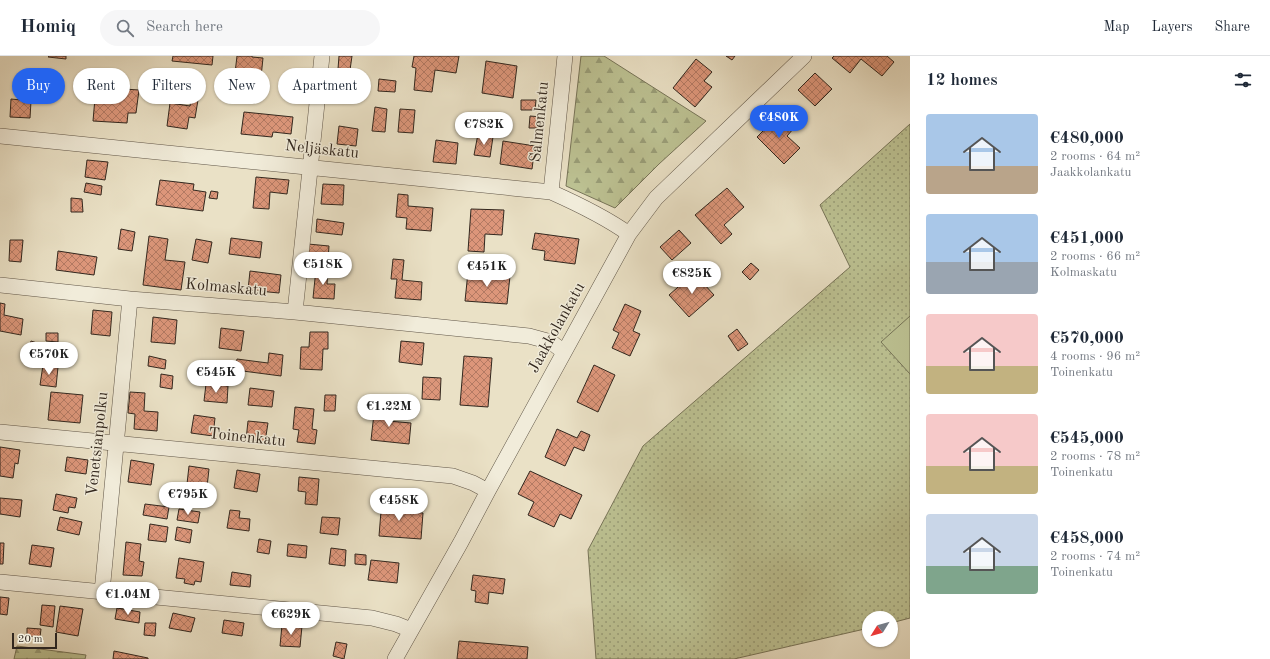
<!DOCTYPE html>
<html lang="en">
<head>
<meta charset="utf-8">
<style>
  :root { --surface:#fff; --page:#f6f6f7; --text:#1f2937; --muted:#747a83; --line:#e0e1e3; --accent:#2563eb }
  body { margin:0; font-family:"Old Standard TT",serif; background:var(--page); color:var(--text); height:100vh; display:flex; flex-direction:column; font-size:15px; white-space:nowrap }
  * { box-sizing:border-box; margin:0 }
  p { font-size:13px; color:var(--muted) }
  .icon { flex:none; width:22px; height:22px; fill:none; stroke:currentColor; stroke-width:2; stroke-linecap:round; stroke-linejoin:round }
  .map { position:relative; flex:1; overflow:hidden }
  .side { display:flex; flex-direction:column; background:var(--surface); width:360px }
  .side>* { flex:none }
  .guide { position:absolute; left:12px; top:12px; width:380px; height:36px; display:flex; gap:8px }
  .needle { width:26px; rotate:233deg }
  .fabs { position:absolute; left:862px; top:555px; display:grid; gap:8px }
  .fabs a { display:grid; place-items:center; width:36px; height:36px; border-radius:50%; background:var(--surface); box-shadow:0 1px 3px #0004; font-size:20px }
  .scale { position:absolute; left:12px; bottom:10px; width:45px; box-sizing:border-box; padding-left:4px; border:2px solid #32271e; border-top:0; font-size:11px; line-height:14px; white-space:nowrap; color:#32271e; -webkit-text-stroke:3px #f1ecda; paint-order:stroke }
  .price { position:absolute; translate:-50% -34px; padding:0 9px; border-radius:14px; background:#fff; color:#222; font-size:13px; line-height:26px; filter:drop-shadow(0 1px 2px #0008) }
  .price::after { content:''; position:absolute; left:50%; top:24px; width:12px; height:9px; margin-left:-6px; background:inherit; clip-path:polygon(0 0,100% 0,50% 100%) }
  .price.active { background:var(--accent); color:#fff }
  ul { padding:0; list-style:none }
  li { display:flex; align-items:center; gap:12px; height:100px; padding:0 16px }
  li span { display:grid; place-items:center; flex:none; width:112px; height:80px; border-radius:4px; color:#555 }
  li>.icon { margin-inline-start:auto }
  span .icon { width:48px; height:48px; fill:#fffc; stroke-width:1 }
  li b { font-size:17px }
  h2 { display:flex; justify-content:space-between; align-items:center; height:48px; padding:0 16px; font-size:17px }
  .pill { padding:0 14px; border-radius:18px; background:var(--surface); box-shadow:0 1px 3px #0004; font-size:14px; line-height:36px }
  .pill.active { background:var(--accent); color:#fff }
  header { display:flex; align-items:center; gap:24px; box-sizing:border-box; height:56px; padding:0 20px; background:var(--surface); border-bottom:1px solid var(--line) }
  header strong { font-size:19px }
  nav { display:flex; gap:22px; margin-inline-start:auto; font-size:14px }
  .search { width:280px; height:36px; background:var(--page); display:flex; align-items:center; gap:10px; box-sizing:border-box; padding:0 14px; border-radius:22px; color:var(--muted); font-size:15px }
  main { display:flex; flex:1; min-height:0 }
  .map>svg:first-child { display:block }
  .grass { fill:url(#grass-dots); stroke:#777458 }
  .forest { fill:url(#forest-firs); stroke:#777458 }
  .garden { fill:#bcc192; stroke:#777458 }
  .building { fill:url(#building-cross-hatch); stroke:#32271e }
  .lines { fill:none; stroke-linecap:round; stroke-linejoin:round }
  .street-casing { stroke:#605648; stroke-width:16 }
  .street { stroke:#f1ecda; stroke-width:15 }
  .labels { text-anchor:middle; dominant-baseline:central; stroke-width:3; stroke-linejoin:round; paint-order:stroke }
  .street-label { font-size:16px; fill:#32271e; stroke:#f1ecda }
</style>
</head>
<body>
<header>
<strong>Homiq</strong>
<div class="search"><svg class="icon" aria-label="search" viewBox="0 0 24 24"><circle cx="10" cy="10" r="6"/><path d="M15 15l6 6"/></svg>Search here</div>
<nav><a>Map</a><a>Layers</a><a>Share</a></nav>
</header>
<main>
<div class="map">
<svg width="910" height="603" viewBox="0 0 910 603">
  <defs>
    <pattern id="grass-dots" width="8" height="8" patternUnits="userSpaceOnUse"><rect width="8" height="8" fill="#bcc192"/><path d="M2 2h.1M6 6h.1" fill="none" stroke="#999d77" stroke-width="1.8" stroke-linecap="round"/></pattern>
    <pattern id="forest-firs" width="22" height="20" patternUnits="userSpaceOnUse"><rect width="22" height="20" fill="#bcc192"/><path d="M5 1l3.5 6h-7zM16 11l3.5 6h-7z" fill="#999d77"/></pattern>
    <pattern id="building-cross-hatch" width="8" height="8" patternUnits="userSpaceOnUse"><rect width="8" height="8" fill="#dc967a"/><path d="M0 0l8 8M0 8l8-8" fill="none" stroke="#b37a63"/></pattern>
  </defs>
  <rect width="100%" height="100%" fill="#eae1c6"/>
  <filter id="stains"><feTurbulence type="fractalNoise" baseFrequency=".005" numOctaves="4"/><feColorMatrix values="0 0 0 0 .2 0 0 0 0 .09 0 0 0 0 .02 0 0 0 .5 -.17"/></filter>
  <radialGradient id="worn" r=".72"><stop offset=".6" stop-color="#630" stop-opacity="0"/><stop offset="1" stop-color="#630" stop-opacity=".3"/></radialGradient>
  <!-- grass -->
  <path class="grass" d="M910,68V562L891,567V562H869V572L734,603H596L588,494L643,390L850,211L820,149Z"/>
  <!-- forest -->
  <path class="forest" d="M581,0H604L706,65L659,108L615,152L566,130Z
    M17,590L86,599L85,603H14Z"/>
  <!-- garden -->
  <path class="garden" d="M910,260V318L881,286Z"/>
  <!-- building -->
  <path class="building" d="M49,0H66V3L48,1Z
    M173,0H213L212,9L172,5Z
    M237,0H252V1L263,2L261,21L235,17Z
    M339,0H352L350,14L338,13Z
    M414,0H459L456,17L435,14L432,36L414,34L416,12L412,11Z
    M726,0H735L732,4Z
    M834,0H887L894,6L882,20L861,3L850,17L832,2Z
    M696,3L712,16L704,25L712,31L695,51L673,32Z
    M486,5L517,10L513,42L482,37Z
    M815,17L832,33L815,50L798,34Z
    M379,23L396,25L395,36L378,35Z
    M124,33L139,34L136,57H128L127,67L93,65L95,42L122,44Z
    M11,43L31,45L30,62L10,61Z
    M191,43L198,44L195,62L189,61L187,73L167,70L170,47L190,50Z
    M521,44H536L535,54H521Z
    M375,51L387,53L385,76L372,75Z
    M400,53L415,54L413,77L398,76Z
    M244,56L293,61L291,78L273,76L272,81L241,78Z
    M780,58L794,72L787,80L800,92L784,108L757,81Z
    M530,60L542,61L541,72H529Z
    M339,70L358,73L356,90L337,88Z
    M478,78L493,81L490,101L474,99Z
    M436,84L458,87L456,108L433,106Z
    M503,85L535,90L532,113L500,108Z
    M87,104L108,106L105,124L85,121Z
    M256,121L289,124L287,138L270,136L269,153L253,152Z
    M160,124L194,128L193,134L206,136L203,155L156,149Z
    M86,127L102,130L101,139L84,136Z
    M323,128L344,129L343,149L321,148Z
    M727,132L744,151L724,169L732,178L721,188L695,159Z
    M211,135L218,136L217,143L209,142Z
    M398,138L408,139V150L433,152L431,175L406,173L407,162L396,161Z
    M71,142L82,143L83,156H71Z
    M471,153L504,154L502,179L485,178L484,196L468,195Z
    M317,163L344,167L342,179L316,176Z
    M121,173L135,176L132,195L118,193Z
    M679,174L691,187L672,204L660,191Z
    M535,177L579,183L575,208L544,204L545,195L532,193Z
    M149,180L168,183L165,204L185,206L181,234L143,229Z
    M231,182L262,186L260,202L229,198Z
    M196,183L212,186L208,207L192,204Z
    M10,184H23L21,206L9,205Z
    M308,188L329,190L328,204L307,203Z
    M58,195L97,201L94,219L56,214Z
    M393,203L404,204L402,224L422,226L421,244L395,242L397,223H391Z
    M751,207L759,214L750,224L742,216Z
    M316,213L328,214L327,228H335L334,243L313,242Z
    M250,215L281,219L279,237L248,234Z
    M468,216L510,220L507,248L465,245Z
    M694,217L714,239L689,261L669,239Z
    M0,247L5,248L4,259L23,263L21,279L0,275Z
    M625,248L641,255L633,275L640,278L630,300L612,292L619,277L613,274Z
    M93,254L112,256L110,280L91,278Z
    M153,261L177,264L175,288L151,286Z
    M221,272L244,275L241,295L219,292Z
    M737,273L748,288L738,295L728,280Z
    M310,276H328V293H323L322,314L300,313L301,291H309Z
    M46,277H58V286L46,285Z
    M31,285L43,289L41,297L28,294Z
    M401,285L424,287L422,309L399,306Z
    M269,297L283,299L281,320L235,314L237,303L268,307Z
    M149,300L166,304L165,313L148,310Z
    M464,300L492,302L488,351L460,349Z
    M43,309L58,311L56,331L40,329Z
    M594,309L615,319L598,356L577,346Z
    M161,318L173,320L172,333L160,331Z
    M423,321L441,322L440,344L422,343Z
    M206,328L228,330L227,347L204,345Z
    M250,332L274,335L272,351L248,349Z
    M51,336L83,339L80,367L48,364Z
    M130,336L145,337L144,355L158,356L157,375L134,373L135,358L128,357Z
    M325,339H336L335,355H324Z
    M375,349L390,351L388,365L411,367L409,388L371,384Z
    M295,351L314,353L312,373L317,374L315,388L297,386L299,374L293,373Z
    M194,359L215,362L213,380L191,377Z
    M248,365L268,367L265,386L246,384Z
    M557,373L577,382L581,375L590,379L584,395L574,391L565,410L545,401Z
    M0,391L20,394L18,408L15,407L13,422L0,420Z
    M67,401L88,404L86,418L65,415Z
    M131,404L154,408L151,429L128,426Z
    M189,410L209,413L207,431L187,428Z
    M237,414L260,418L257,436L234,432Z
    M530,415L582,439L571,463L560,458L554,471L528,459L534,446L518,438Z
    M299,421L319,423L317,449L305,448L306,436L298,435Z
    M56,438L77,442L75,452L69,451L68,457L53,454Z
    M0,442L22,444L20,461L0,458Z
    M382,443L396,444L395,455L423,457L421,483L379,480Z
    M145,448L169,451L167,463L143,459Z
    M179,453L200,456L198,467L177,464Z
    M230,454L240,455L239,462L250,463L249,475L227,472Z
    M60,461L82,466L79,479L57,474Z
    M322,461L340,462L338,479L320,477Z
    M150,468L168,471L166,486L148,484Z
    M177,471L192,474L190,487L175,484Z
    M259,483L271,485L269,498L257,496Z
    M126,486L141,488L139,505L144,506L142,520L123,519Z
    M0,487H4L3,508H0Z
    M288,488L307,490L306,502L287,500Z
    M32,489L54,492L51,511L29,508Z
    M331,492L346,494L345,510L329,508Z
    M355,498L366,499V509L355,508Z
    M179,502L204,506L201,526L195,525L194,529L184,527L185,523L176,522Z
    M371,504L399,507L397,527L368,524Z
    M232,516L251,519L250,531L230,529Z
    M473,519L505,523L503,538L489,536L488,548L475,546L476,535L471,534Z
    M0,541L9,542L7,559L0,558Z
    M42,549L55,550L53,571L40,569Z
    M60,550L83,553L78,580L56,576Z
    M117,552L140,556L139,567L115,563Z
    M173,557L195,562L191,576L169,572Z
    M224,564L244,567L242,580L222,577Z
    M145,567H156L155,580L144,579Z
    M282,569L302,570L300,591L280,590Z
    M27,572L41,573L40,581L27,580Z
    M459,585L528,591L527,603H457Z
    M336,586L347,588L344,603L333,600Z
    M114,595L148,602V603H113Z"/>
  <g class="lines">
    <!-- street casing -->
    <g class="street-casing">
      <path id="street" d="M0,80L551,136C578,148 605,161 629,178
        M551,136L565,0
        M0,229L130,243L295,256L529,280L551,286L564,296
        M295,256L322,0
        M0,376L453,420L473,427L488,435
        M0,526L372,562L396,568L411,574
        M102,536L130,243
        M395,603L461,486L488,435L629,178L656,142L804,0"/>
    </g>
    <!-- street -->
    <use href="#street" class="street"/>
  </g>
  <g class="labels">
    <!-- street labels -->
    <g class="street-label">
      <text transform="translate(540 66) rotate(-84)">Salmenkatu</text>
      <text transform="translate(322 94) rotate(6)">Neljäskatu</text>
      <text transform="translate(226 232) rotate(5)">Kolmaskatu</text>
      <text transform="translate(557 272) rotate(-61)">Jaakkolankatu</text>
      <text transform="translate(247 382) rotate(6)">Toinenkatu</text>
      <text transform="translate(98 388) rotate(-84)">Venetsianpolku</text>
    </g>
  </g>
  <rect width="100%" height="100%" filter="url(#stains)"/>
  <rect width="100%" height="100%" fill="url(#worn)"/>
</svg>
<div class="fabs">
<a><svg class="needle" viewBox="-14 -14 28 28"><path d="M0-13l5 13h-10z" fill="#e53935"/><path d="M0 13l5-13h-10z" fill="#747a83"/></svg></a>
</div>
<div class="scale">20 m</div>
<b class="price active" style="left:779px;top:83px">€480K</b>
<b class="price" style="left:484px;top:90px">€782K</b>
<b class="price" style="left:323px;top:230px">€518K</b>
<b class="price" style="left:487px;top:232px">€451K</b>
<b class="price" style="left:692px;top:239px">€825K</b>
<b class="price" style="left:49px;top:320px">€570K</b>
<b class="price" style="left:216px;top:338px">€545K</b>
<b class="price" style="left:389px;top:372px">€1.22M</b>
<b class="price" style="left:188px;top:460px">€795K</b>
<b class="price" style="left:399px;top:466px">€458K</b>
<b class="price" style="left:128px;top:560px">€1.04M</b>
<b class="price" style="left:291px;top:580px">€629K</b>
<div class="guide">
<a class="pill active">Buy</a>
<a class="pill">Rent</a>
<a class="pill">Filters</a>
<a class="pill">New</a>
<a class="pill">Apartment</a>
</div>
</div>
<section class="side">
<h2>12 homes<svg class="icon" aria-label="filters" viewBox="0 0 24 24"><path d="M4 7h16M4 17h16"/><circle cx="9" cy="7" r="2"/><circle cx="15" cy="17" r="2"/></svg></h2>
<ul>
<li><span style="background:linear-gradient(#a9c7e8 65%,#b9a48a 0)"><svg class="icon" aria-label="home" viewBox="0 0 24 24"><path d="M3 11l9-7 9 7M6 9v11h12V9"/></svg></span><div><b>€480,000</b><p>2 rooms · 64 m²</p><p>Jaakkolankatu</p></div></li>
<li><span style="background:linear-gradient(#a9c7e8 60%,#9aa5b1 0)"><svg class="icon" aria-label="home" viewBox="0 0 24 24"><path d="M3 11l9-7 9 7M6 9v11h12V9"/></svg></span><div><b>€451,000</b><p>2 rooms · 66 m²</p><p>Kolmaskatu</p></div></li>
<li><span style="background:linear-gradient(#f6c9c9 65%,#c2b280 0)"><svg class="icon" aria-label="home" viewBox="0 0 24 24"><path d="M3 11l9-7 9 7M6 9v11h12V9"/></svg></span><div><b>€570,000</b><p>4 rooms · 96 m²</p><p>Toinenkatu</p></div></li>
<li><span style="background:linear-gradient(#f6c9c9 65%,#c2b280 0)"><svg class="icon" aria-label="home" viewBox="0 0 24 24"><path d="M3 11l9-7 9 7M6 9v11h12V9"/></svg></span><div><b>€545,000</b><p>2 rooms · 78 m²</p><p>Toinenkatu</p></div></li>
<li><span style="background:linear-gradient(#c9d6e8 65%,#7fa58c 0)"><svg class="icon" aria-label="home" viewBox="0 0 24 24"><path d="M3 11l9-7 9 7M6 9v11h12V9"/></svg></span><div><b>€458,000</b><p>2 rooms · 74 m²</p><p>Toinenkatu</p></div></li>
</ul>
</section>
</main>
</body>
</html>
